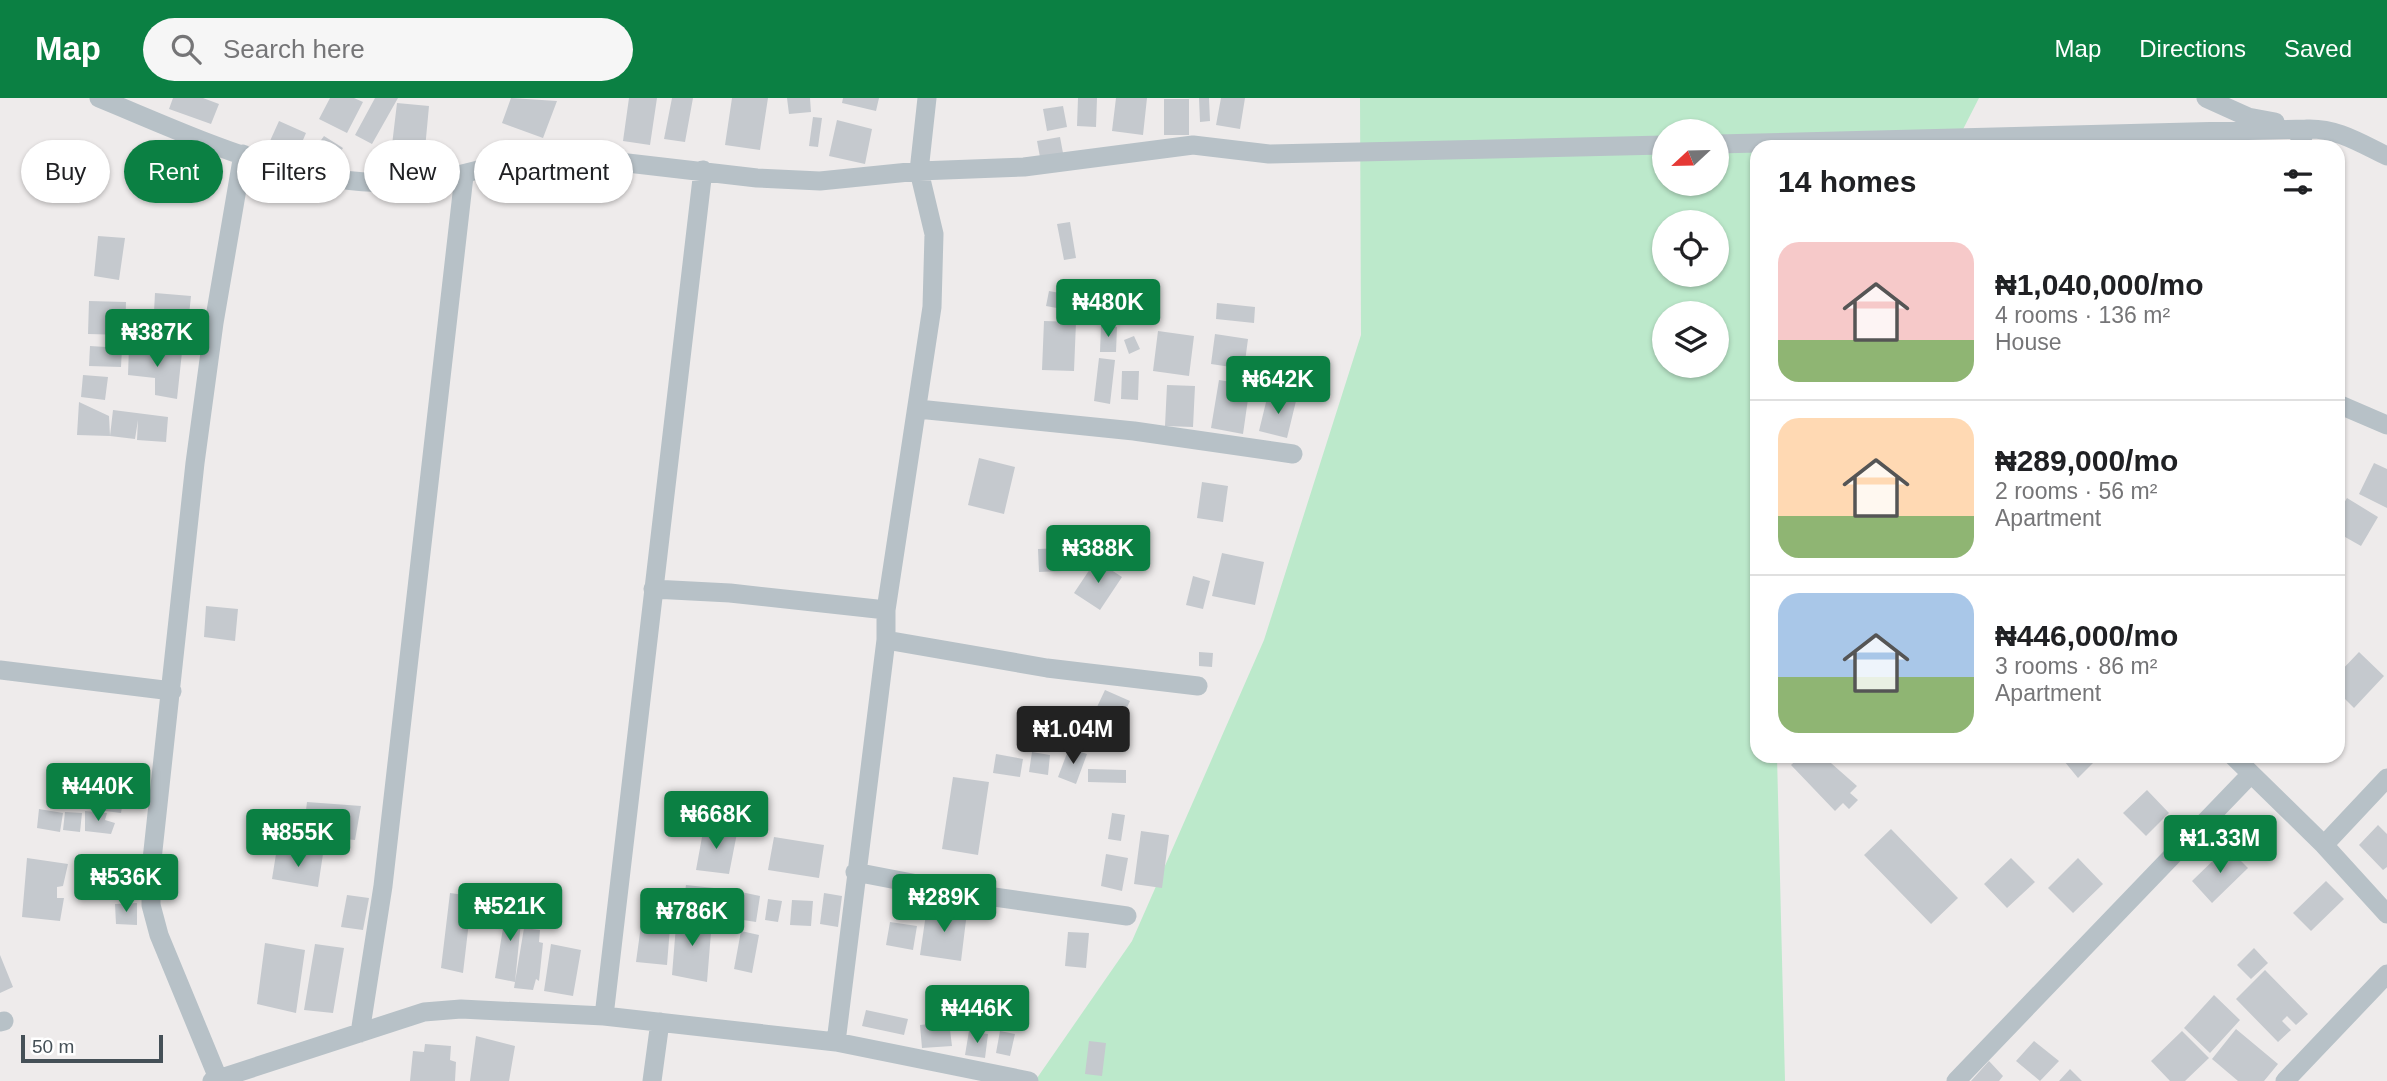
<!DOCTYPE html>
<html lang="en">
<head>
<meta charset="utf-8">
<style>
  :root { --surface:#fff; --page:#f6f6f6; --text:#202124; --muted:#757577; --line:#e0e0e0; --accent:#0b8043 }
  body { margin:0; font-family:Arial,sans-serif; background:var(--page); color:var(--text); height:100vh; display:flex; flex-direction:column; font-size:26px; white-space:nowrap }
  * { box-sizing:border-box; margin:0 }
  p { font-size:23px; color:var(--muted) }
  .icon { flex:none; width:38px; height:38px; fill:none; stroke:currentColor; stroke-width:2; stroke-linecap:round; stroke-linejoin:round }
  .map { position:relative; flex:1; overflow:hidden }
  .panel { position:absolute; left:1750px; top:42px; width:595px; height:623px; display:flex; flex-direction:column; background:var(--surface); border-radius:21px; box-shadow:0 2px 5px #0004 }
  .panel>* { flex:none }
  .guide { position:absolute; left:21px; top:42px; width:665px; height:63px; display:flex; gap:14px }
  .needle { width:46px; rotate:248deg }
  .controls { position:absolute; left:1652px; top:21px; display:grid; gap:14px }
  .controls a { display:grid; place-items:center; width:77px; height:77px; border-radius:50%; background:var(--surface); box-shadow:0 2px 5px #0004; font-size:35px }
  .scale { position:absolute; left:21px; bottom:18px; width:142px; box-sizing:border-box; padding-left:7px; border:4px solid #455057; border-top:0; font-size:19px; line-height:24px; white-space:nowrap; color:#455057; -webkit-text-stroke:5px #fff; paint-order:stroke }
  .price { position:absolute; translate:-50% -60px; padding:0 16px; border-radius:7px; background:var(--accent); color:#fff; font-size:23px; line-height:46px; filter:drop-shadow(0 2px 4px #0008) }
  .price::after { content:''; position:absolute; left:50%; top:42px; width:21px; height:16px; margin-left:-10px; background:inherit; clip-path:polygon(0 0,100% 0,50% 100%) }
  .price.active { background:#222; color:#fff }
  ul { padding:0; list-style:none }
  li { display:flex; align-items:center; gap:21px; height:175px; padding:0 28px }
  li+li { border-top:2px solid var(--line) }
  li span { display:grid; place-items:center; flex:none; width:196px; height:140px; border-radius:21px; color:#555 }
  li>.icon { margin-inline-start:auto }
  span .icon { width:84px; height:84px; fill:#fffc; stroke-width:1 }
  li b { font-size:30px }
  h2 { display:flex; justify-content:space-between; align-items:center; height:84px; padding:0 28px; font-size:30px }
  .pill { padding:0 24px; border-radius:32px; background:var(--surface); box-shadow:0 2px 5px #0004; font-size:24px; line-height:63px }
  .pill.active { background:var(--accent); color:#fff }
  header { display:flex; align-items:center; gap:42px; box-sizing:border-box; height:98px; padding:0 35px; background:var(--accent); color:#fff }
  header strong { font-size:33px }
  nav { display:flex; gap:38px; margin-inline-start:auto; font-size:24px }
  .search { width:490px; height:63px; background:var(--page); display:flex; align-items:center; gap:18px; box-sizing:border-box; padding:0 24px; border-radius:38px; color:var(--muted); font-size:26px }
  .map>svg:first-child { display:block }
  .green { fill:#bce9cb; fill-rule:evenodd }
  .building { fill:#c5c9ce }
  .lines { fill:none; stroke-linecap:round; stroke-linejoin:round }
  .street { stroke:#b7c1c7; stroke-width:19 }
</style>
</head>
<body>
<header>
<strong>Map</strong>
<div class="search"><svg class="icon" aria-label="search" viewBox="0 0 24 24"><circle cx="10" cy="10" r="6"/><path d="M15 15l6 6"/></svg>Search here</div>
<nav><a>Map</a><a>Directions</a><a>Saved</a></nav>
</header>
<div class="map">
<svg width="2387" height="983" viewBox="0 0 2387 983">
  <rect width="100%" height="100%" fill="#eeebeb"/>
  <!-- green -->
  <path class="green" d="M1360,0H1979L1954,49H1757V658H1777L1785,983H1035L1132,843L1264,542L1361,237ZM1664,33H1717V86H1664ZM1664,124H1717V177H1664ZM1664,215H1717V268H1664Z"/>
  <!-- building -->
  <path class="building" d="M173,0H203L219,6L211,26L169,11Z
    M330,0H354L363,4L347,35L319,21Z
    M375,0H398L372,46L355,37Z
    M511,0L557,3L543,40L502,25Z
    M629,0H657L650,47L623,43Z
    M672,0H693L685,44L664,41Z
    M732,0H768L760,52L725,47Z
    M787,0H810L811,14L789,16Z
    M843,0H879L876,13L842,5Z
    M1078,0H1097L1096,29L1077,28Z
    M1116,0H1147L1143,37L1112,33Z
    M1199,0H1209L1210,23L1200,24Z
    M1221,0H1245L1240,31L1216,27Z
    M1164,1H1189V37H1164Z
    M397,5L429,8L425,51L392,47Z
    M1063,8L1067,29L1047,33L1043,11Z
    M813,19L822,20L818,49L809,48Z
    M837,22L872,31L865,66L829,58Z
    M279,23L306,35L297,56L270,43Z
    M324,38L343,50L335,62L316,49Z
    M1060,39L1063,55L1040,59L1037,43Z
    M1070,124L1076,160L1064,162L1057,126Z
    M98,138L125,140L119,182L94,178Z
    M1049,193L1076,198L1073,213L1046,208Z
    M155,195L191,198L189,217L154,214Z
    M89,203L126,204L125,237L88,236Z
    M1217,205L1255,209L1254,225L1216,221Z
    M1044,223L1076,224L1074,273L1042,272Z
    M148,226L191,230L190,249L147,246Z
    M1101,228L1117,229L1116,254H1100Z
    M1158,233L1194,238L1189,278L1153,273Z
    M1215,236L1248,241L1244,271L1211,266Z
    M1134,238L1140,251L1129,256L1124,242Z
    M90,248L122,250L121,269L89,268Z
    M129,248L182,254L177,301L155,297V280L128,277Z
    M1099,260L1115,262L1110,306L1094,303Z
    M1268,264L1301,265V283H1268Z
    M1122,273H1139L1138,302L1121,301Z
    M83,277L108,279L105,302L81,299Z
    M1219,282L1250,287L1243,336L1211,330Z
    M1167,287L1195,288L1193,329L1165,328Z
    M1268,296L1296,303L1287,340L1259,333Z
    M79,304L109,318L110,338L77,337Z
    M113,312L168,319L166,344L137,342L138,322L135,341L110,338Z
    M979,360L1015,369L1004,416L968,407Z
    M2374,365L2387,371V410L2359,396Z
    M1202,384L1228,388L1223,424L1197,420Z
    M2347,400L2378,419L2361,448L2338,435V415Z
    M1061,450L1062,473L1039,474L1038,451Z
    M1222,455L1264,464L1255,507L1212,498Z
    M1096,462L1122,479L1100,512L1074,495Z
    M1193,478L1210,483L1203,511L1186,507Z
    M206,508L238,511L235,543L204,539Z
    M1199,554L1213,555L1212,569L1199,568Z
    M2359,554L2384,578L2354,610L2338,594V576Z
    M1105,592L1130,603L1114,638L1089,626Z
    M1069,650L1087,656L1076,686L1058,679Z
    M1032,654L1050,657L1048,677L1029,674Z
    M996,656L1023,661L1020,679L993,675Z
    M1801,658H1823L1857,688L1850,695L1858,702L1849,711L1843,705L1835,713L1791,667Z
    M2060,658H2100L2078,680Z
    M1088,671L1126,672V685L1088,684Z
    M78,675L126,686L121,715L74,709Z
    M953,679L989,684L978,757L942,751Z
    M2147,692L2169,715L2146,738L2123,715Z
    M307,704L361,708L355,742L303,737Z
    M39,711L63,715L60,734L37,730Z
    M85,713L107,715L105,722L115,725L111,736L85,733Z
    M65,714L82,715L80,734L63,732Z
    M1112,715L1125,717L1121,743L1108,741Z
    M2378,727L2387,736V769L2383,772L2359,747Z
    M704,728L737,735L729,776L696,772Z
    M1891,731L1958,800L1931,826L1864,757Z
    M1141,733L1169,737L1162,790L1134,786Z
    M774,739L824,747L819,780L768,772Z
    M2227,749L2248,770L2212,805L2192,783Z
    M276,756H323L318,789L272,781Z
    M1106,756L1128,760L1122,793L1101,788Z
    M27,760L68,766L63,788L57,789V800H64L60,823L22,819Z
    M2011,760L2035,784L2007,810L1984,786Z
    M2078,760L2103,786L2073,815L2048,790Z
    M81,769L116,774L113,792L79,787Z
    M2326,783L2344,801L2311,833L2293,815Z
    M686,787L723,791L721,819L682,814Z
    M741,794L760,798L756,824L737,821Z
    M450,795L472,798L463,875L441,870Z
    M824,795L842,798L838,829L820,826Z
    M347,797L369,800L363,832L341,829Z
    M645,798L672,804L667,867L636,864Z
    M768,801L782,803L778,824L765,822Z
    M792,802L813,803L811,828L790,827Z
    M523,804L515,884L495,880L507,805Z
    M137,805V827L116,826L115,806Z
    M927,809L967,814L961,863L920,857Z
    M677,815L712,822L707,884L672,877Z
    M890,824L917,828L913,852L886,847Z
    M524,830L540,832L539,844L543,845L539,883L536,881L533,892L514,890Z
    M741,833L759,837L752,875L734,871Z
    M1068,834L1089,835L1086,870L1065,868Z
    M265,845L305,852L296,915L257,906Z
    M315,846L344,850L333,915L304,912Z
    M551,846L581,852L573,898L544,893Z
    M2254,850L2268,865L2251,881L2237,867Z
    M0,857L13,889L0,895Z
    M2265,872L2308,916L2296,927L2287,918L2282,923L2291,932L2278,944L2236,901Z
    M2214,897L2240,922L2210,955L2184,930Z
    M866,912L908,921L904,937L862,928Z
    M949,924L952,948L922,950L920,927Z
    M2236,931L2278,966L2264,983H2238L2212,961Z
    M969,933L988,936L985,960L965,957Z
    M1000,933L1015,936L1010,958L996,955Z
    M2182,933L2209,960L2185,983H2170L2151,963Z
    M476,938L515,948L509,983H470Z
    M1089,943L1106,945L1102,978L1085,976Z
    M2034,943L2059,963L2040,983L2016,963Z
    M425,946L451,948L450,962L456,964L455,983H410L413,953L424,954Z
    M1989,963L2003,978L1999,983H1971Z
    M2070,971L2082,983H2059Z"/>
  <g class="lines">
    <!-- street -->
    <path class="street" d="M99,0C199,41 304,93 415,84C462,80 504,62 550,56L757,80L820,83L919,73L1024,69L1193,47L1269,56L1664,47
      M2206,0L2248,19L2275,24
      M1717,46L2307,31
      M2297,49L2307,31C2337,30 2360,45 2387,58
      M2338,306L2387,327
      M918,311L1134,333L1293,356
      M653,491L730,495L886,512
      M886,542L1047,570L1198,588
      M0,572L172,593
      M2233,658L2324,747L2387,816
      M2324,747L2387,680
      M855,774L959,794L1127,818
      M604,918L703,72
      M0,924L4,923
      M360,935L383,788L464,78
      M836,944L886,542V512L932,209L934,136L919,73L927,0
      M218,980L159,837L151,807V771L195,365L214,225L243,56
      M212,983L424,914L461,911L604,918L836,944L1029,983
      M652,983L660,924
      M1956,983L2251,676
      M2285,983L2387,876"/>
  </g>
</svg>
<div class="controls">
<a><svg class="needle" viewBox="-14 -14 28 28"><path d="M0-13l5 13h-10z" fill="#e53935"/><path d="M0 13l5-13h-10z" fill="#757577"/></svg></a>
<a><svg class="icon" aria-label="locate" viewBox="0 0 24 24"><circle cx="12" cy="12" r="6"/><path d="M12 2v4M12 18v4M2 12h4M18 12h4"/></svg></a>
<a><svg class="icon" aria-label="layers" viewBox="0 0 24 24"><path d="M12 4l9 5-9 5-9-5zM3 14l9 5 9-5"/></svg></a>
</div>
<div class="scale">50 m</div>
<b class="price" style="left:1108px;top:241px">₦480K</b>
<b class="price" style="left:157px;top:271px">₦387K</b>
<b class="price" style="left:1278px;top:318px">₦642K</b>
<b class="price" style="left:1098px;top:487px">₦388K</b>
<b class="price active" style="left:1073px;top:668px">₦1.04M</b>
<b class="price" style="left:98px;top:725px">₦440K</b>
<b class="price" style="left:716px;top:753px">₦668K</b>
<b class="price" style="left:298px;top:771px">₦855K</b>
<b class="price" style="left:2220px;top:777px">₦1.33M</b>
<b class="price" style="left:126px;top:816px">₦536K</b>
<b class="price" style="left:944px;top:836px">₦289K</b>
<b class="price" style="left:510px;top:845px">₦521K</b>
<b class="price" style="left:692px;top:850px">₦786K</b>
<b class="price" style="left:977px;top:947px">₦446K</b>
<div class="guide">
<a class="pill">Buy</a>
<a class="pill active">Rent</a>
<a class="pill">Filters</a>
<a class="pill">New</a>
<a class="pill">Apartment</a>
</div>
<section class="panel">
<h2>14 homes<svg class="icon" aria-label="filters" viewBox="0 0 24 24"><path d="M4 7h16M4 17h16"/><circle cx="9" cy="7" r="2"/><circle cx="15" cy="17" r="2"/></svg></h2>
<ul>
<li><span style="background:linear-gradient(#f6c9c9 70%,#8fb573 0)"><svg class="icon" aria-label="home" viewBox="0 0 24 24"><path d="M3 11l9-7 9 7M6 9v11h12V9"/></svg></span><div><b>₦1,040,000/mo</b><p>4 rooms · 136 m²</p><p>House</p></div></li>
<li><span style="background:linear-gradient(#ffd9b3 70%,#8fb573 0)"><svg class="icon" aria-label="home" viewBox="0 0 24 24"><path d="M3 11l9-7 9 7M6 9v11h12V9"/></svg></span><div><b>₦289,000/mo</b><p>2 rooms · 56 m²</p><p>Apartment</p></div></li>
<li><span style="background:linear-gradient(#a9c7e8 60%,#8fb573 0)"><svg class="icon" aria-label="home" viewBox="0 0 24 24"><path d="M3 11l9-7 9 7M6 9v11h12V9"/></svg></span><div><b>₦446,000/mo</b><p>3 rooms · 86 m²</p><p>Apartment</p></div></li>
</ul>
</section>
</div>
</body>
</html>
